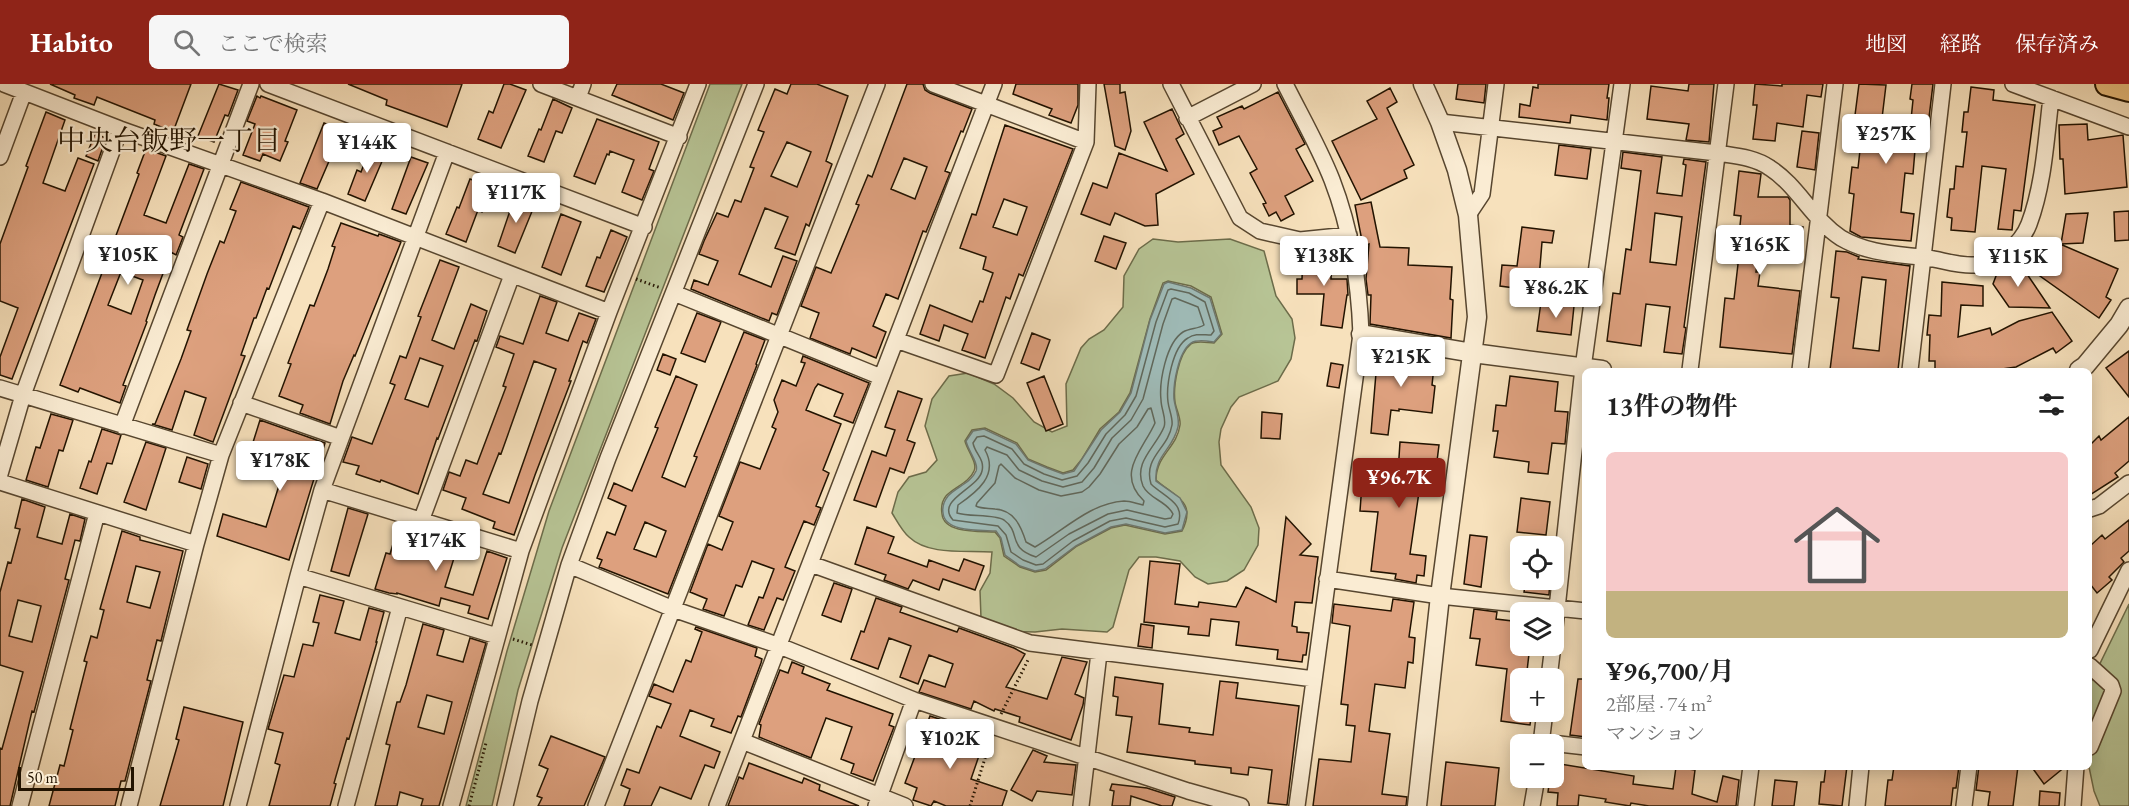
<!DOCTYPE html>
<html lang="ja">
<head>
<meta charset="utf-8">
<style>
  :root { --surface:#fff; --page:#f6f6f6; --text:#222; --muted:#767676; --accent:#8f2418 }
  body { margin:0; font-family:"EB Garamond","Noto Serif JP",serif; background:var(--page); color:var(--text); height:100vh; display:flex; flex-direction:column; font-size:22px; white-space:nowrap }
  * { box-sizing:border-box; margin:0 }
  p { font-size:20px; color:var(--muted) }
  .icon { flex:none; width:33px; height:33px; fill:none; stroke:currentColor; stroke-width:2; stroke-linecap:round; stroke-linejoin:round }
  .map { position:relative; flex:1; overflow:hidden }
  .panel { position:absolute; left:1582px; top:284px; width:510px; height:402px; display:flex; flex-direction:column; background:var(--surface); border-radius:9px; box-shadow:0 3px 15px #0003 }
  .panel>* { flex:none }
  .fabs { position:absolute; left:1510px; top:452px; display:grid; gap:12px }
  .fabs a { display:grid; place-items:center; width:54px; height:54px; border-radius:9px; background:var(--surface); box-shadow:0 3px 15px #0003; font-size:30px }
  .scale { position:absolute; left:18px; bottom:15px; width:116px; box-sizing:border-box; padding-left:6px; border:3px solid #221300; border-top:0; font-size:16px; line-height:21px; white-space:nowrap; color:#221300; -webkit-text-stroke:4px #faecd3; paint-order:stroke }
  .price { position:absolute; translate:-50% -51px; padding:0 14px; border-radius:6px; background:#fff; color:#222; font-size:20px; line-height:39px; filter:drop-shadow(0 2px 3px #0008) }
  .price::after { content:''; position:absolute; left:50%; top:36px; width:18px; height:14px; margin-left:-9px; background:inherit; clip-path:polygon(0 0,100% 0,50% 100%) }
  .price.selected { background:var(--accent); color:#fff }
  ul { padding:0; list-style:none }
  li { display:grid; align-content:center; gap:12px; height:318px; padding:0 24px }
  li span { display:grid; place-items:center; height:186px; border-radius:9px; color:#555 }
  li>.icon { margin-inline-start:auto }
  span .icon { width:108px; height:108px; fill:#fffc; stroke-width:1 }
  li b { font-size:26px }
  h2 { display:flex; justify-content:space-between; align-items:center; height:72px; padding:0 24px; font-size:26px }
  header { display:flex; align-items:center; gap:36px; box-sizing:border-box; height:84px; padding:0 30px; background:var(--accent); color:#fff }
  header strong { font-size:28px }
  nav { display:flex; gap:33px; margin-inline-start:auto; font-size:21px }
  .search { width:420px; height:54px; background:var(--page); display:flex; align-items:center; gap:15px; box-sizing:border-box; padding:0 21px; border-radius:9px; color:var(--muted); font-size:22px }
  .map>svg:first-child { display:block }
  .green { fill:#b7c495; stroke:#6c6c4a; stroke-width:1.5; fill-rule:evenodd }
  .water { fill:#9fbcb9; stroke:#6d786f; stroke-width:1.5 }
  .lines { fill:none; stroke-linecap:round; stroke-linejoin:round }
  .shore { stroke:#60685c; stroke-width:1.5 }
  .building { fill:#dda07e; stroke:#221300; stroke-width:1.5; fill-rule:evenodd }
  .minor-casing { stroke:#57462f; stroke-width:18 }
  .tertiary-casing { stroke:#57462f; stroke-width:21 }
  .primary-casing { stroke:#221300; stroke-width:26 }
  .path { stroke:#221300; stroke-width:3; stroke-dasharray:1.5 3; stroke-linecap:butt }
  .minor { stroke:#faecd3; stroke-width:15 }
  .tertiary { stroke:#faecd3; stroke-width:18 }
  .primary { stroke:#ecc07e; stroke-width:22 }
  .labels { text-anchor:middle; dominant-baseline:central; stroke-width:4.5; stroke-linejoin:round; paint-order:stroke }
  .neighbourhood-label { font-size:28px; fill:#221300; stroke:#faecd3 }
</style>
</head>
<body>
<header>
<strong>Habito</strong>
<div class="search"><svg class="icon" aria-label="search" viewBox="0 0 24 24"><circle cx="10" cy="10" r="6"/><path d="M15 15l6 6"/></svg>ここで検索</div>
<nav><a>地図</a><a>経路</a><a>保存済み</a></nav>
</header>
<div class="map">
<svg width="2129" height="722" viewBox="0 0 2129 722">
  <rect width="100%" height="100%" fill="#f7e1bc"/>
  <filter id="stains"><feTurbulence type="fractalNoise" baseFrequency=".00333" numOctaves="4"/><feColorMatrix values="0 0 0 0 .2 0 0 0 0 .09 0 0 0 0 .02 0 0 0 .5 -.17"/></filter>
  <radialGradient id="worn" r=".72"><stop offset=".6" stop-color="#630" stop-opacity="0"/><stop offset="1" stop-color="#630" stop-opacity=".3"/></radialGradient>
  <!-- green -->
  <path class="green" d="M710,0H742L562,464L518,606L492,722H466L507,567L549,427Z
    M1153,155L1178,158L1230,155L1264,167L1276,212L1292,235L1295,254L1291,275L1278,297L1239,313L1231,323L1221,345L1219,358L1221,381L1251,423L1259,444L1258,461L1244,486L1227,497L1208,500L1195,493L1180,477L1156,473H1139L1129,486L1113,543L1107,548L1062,545L1035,548L1003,547L981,534L980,507L990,489L992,468C966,466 929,472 909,453C902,447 897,437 892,429L898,408L909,393L926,388L937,376L925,342L932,315L949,292L968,289L994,300L1013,314L1034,338L1052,348L1067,342L1066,300L1081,264L1089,255L1104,246L1123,223L1124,192L1139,165ZM1168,197L1191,202L1211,213L1222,250L1214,259C1208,259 1197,256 1191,260C1178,270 1173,303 1175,318C1176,325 1181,334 1180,341C1177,364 1156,371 1156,396C1175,413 1197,417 1182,447L1165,450L1125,441L1111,444L1077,462L1046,486L1035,488L1020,483L1004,472L1000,454L995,448C980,447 944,450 942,430C941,424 942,417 946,412C954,403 969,399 974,387C978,379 967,366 965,357L972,346L985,344L1017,359L1028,375L1047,383L1063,389L1073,386L1082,375L1100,345L1119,328L1130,309L1150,235L1163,199Z
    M2129,520V722H2100L2094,707L2089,683L2090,600Z"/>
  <!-- water -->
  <path class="water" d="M1168,198L1191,204L1210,214L1221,250L1214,258C1207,257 1197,255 1191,259C1178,268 1173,301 1174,315C1175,324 1180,334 1178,343C1173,366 1154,371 1156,397L1180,414L1187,428L1182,446L1165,449L1126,440L1111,443L1076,462L1045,485L1035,487L1020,482L1005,471L1001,454L996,447C981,446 945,449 943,429C942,423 944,417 948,412C956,403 971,399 976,387C979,379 968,367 966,357L973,347L984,345L1016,360L1028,376L1047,384L1063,390L1074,387L1101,346L1120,328L1131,309L1150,236L1164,200Z"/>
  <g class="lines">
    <!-- shore -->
    <path class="shore" d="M1171,205L1189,209L1205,218L1214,247L1211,251C1203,251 1195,249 1188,254C1172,263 1166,302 1168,318C1169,326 1173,334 1172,341C1168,365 1143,373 1151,400C1164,413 1186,419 1178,440L1165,443L1126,434L1110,437L1073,457L1043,480L1036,481L1023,476L1011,468L1006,451L998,442L953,436C935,416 978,405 982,387C985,375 975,370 973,359L977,353L984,352L1012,365L1024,380L1044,390L1062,396L1077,392L1088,379L1106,350L1125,331L1136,312L1156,238L1168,206Z
      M1175,214L1198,223L1204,241C1198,245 1190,244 1183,248C1166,259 1159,298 1161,316C1161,325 1167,335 1164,343C1156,363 1133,378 1143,402C1149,415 1167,417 1173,430L1171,434L1165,435L1127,426L1108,430L1069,450L1036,473C1006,463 1022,449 1004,436C994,430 969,433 957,429L958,421C977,408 999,391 985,366L987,363L1007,371L1019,386L1042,397L1063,403L1082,398L1094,384L1112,354L1131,336L1143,315L1163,240L1172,215Z
      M1151,324L1155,339C1143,366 1115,389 1144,417L1143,421C1137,420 1131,417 1124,417C1090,419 1063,447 1035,463L1026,458C1021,442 1014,426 995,425C988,424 982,425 976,422L977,419L995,399L999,382L1001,380L1015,394L1039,406L1061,412L1082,408L1089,403L1100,390L1119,360L1137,343L1148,325Z"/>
  </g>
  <!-- building -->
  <path class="building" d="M50,0H191L173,48L154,40L155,36L97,13L94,21L74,14L75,11Z
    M219,0L238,6L229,30L228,32L225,31L214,58L198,52Z
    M348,0H462L447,43L386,21L387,16Z
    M504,0H510L526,6L501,64L478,55L489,27L493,29Z
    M617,0H661L684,9L673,36L612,11Z
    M791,0H817L848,12L826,77L832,80L809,142L806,140L795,171L775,164L788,133L765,124L739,190L771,203L783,172L797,177L777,231L772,229L769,237L691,205L694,196L708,201L718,177L699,170L704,157L717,129L728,133L735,116L741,118L754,84L750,83L764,48L758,46L775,5L787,10ZM787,58L811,68L797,103L771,92Z
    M907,0H923L925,6L930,9L972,25L963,48L961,47L945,87L950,89L926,148L923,147L898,215L886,210L873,242L886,248L876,274L852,264L850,270L810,254L819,229L801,222L816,183L831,189L859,121L856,120L868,91L872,93ZM904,74L927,83L915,115L891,105Z
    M1016,0H1078V21L1071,39L1049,31L1052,25L1013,10Z
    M1104,0H1120V9L1125,8L1131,47L1125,66L1115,62Z
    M1458,0H1486L1484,19L1456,15Z
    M1538,0H1609L1607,14H1609L1607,36L1571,31L1570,39L1519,33L1520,20L1530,22L1533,3L1538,4Z
    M1689,0H1714L1709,58L1686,56L1689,40L1647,35L1651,2L1688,7Z
    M1755,0L1782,2V0H1823L1821,13L1807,11L1803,43L1777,39L1775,57L1753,55L1757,21H1753Z
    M1859,0L1886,1L1880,51L1909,55L1913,16L1910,15L1912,0H1933L1925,67L1915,66L1913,90L1905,89L1901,128L1914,130L1911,157L1861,153L1850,147L1854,110L1849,109L1852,83L1858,84L1863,40L1854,39Z
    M1971,3L1994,6L1993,16L2035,21L2021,127L2014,126L2012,146L1998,145L2006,85L1982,82L1975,148L1951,146L1952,134L1947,133L1950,105H1954L1956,82L1963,83L1967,48H1962L1964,28H1968Z
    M1390,4L1397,18L1387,24L1414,81L1404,86L1407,94L1361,116L1332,57L1377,35L1367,17Z
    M1278,8L1305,60L1296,65L1313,97L1285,112L1294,130L1281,137L1276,128L1269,132L1263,120L1266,119L1250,89L1257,85L1239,52L1219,61L1213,47L1222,43L1217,33L1242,22L1244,25Z
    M257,12L260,14L261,12L297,26L285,57L288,58L280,77L263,70L260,77L243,71L255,40L247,37Z
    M553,15L572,24L562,49L556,47L544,78L528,72L539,45L541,46Z
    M1172,25L1184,50L1176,55L1194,90L1156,110L1158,141L1145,142L1115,129L1110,141L1081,130L1093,99L1107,104L1119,69L1167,87L1144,38Z
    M46,28L65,36L43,99L65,107L78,74L94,80L12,295L0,291V273L18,224L0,217V160L28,83L26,82Z
    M597,35L659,58L649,85L654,87L642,116L622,108L634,76L610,67L609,71L607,70L595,100L574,92Z
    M324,39L342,47L317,105L300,99Z
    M2087,40L2088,56L2123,51L2127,103L2065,110L2063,75H2060L2059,41Z
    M1005,41L1073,65L1023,192L1019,190L1010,215L1006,213L985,274L962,266L968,250L944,241L939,257L920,250L930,221L972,238L980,217L983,218L993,189L983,185L986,173L960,164L972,130L976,131ZM1004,115L1027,123L1017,151L993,143Z
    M1802,47L1819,49L1815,86L1797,83Z
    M95,50L106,54L98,77L86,72Z
    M1559,61L1591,65L1587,95L1555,91Z
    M371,62L386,68L365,117L348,110L357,86L361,88Z
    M146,65L166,72L144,131L166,139L189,80L204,85L179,151L183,153L176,171L171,168L155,211L146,237L147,238L123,301L126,302L120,319L80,304L78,308L60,301L139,90L137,89ZM121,188L143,196L131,230L108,221Z
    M1623,68L1662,73L1657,109L1682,112L1686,81L1683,80L1684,75L1706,78L1684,243L1686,244L1682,270L1664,268L1670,223L1646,220L1641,262L1607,257L1613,209L1620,210L1626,165L1631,166L1641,87L1621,84ZM1655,129L1682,133L1676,181L1650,178Z
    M411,73L428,79L406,130L392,125Z
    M1739,87L1761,90L1758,113H1788L1790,116V141L1803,143L1801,159L1760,154L1756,188H1760L1758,202L1800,207L1792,270L1720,263L1725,214L1734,215L1738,180L1736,179L1741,132L1734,131Z
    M470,95L492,103L482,128L478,126L466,158L446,150L457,123L459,124Z
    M241,98L309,123L300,145L293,142L269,205L267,204L256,234H254L241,271L245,272L213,358L194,351L206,314L185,307L172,346L152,340H155L181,275L191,247L187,246L207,190L220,157L224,159L236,127L230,125Z
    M515,112L535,120L515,169L498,162Z
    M1371,118L1380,163L1409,164L1408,181L1452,183L1450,215L1453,216L1451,254L1370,240L1371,211H1368L1366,195L1369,160L1363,162L1355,121Z
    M2129,127V156L2115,157L2114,128Z
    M2088,129L2083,159L2061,160L2066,130Z
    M561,130L581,138L561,191L542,183Z
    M341,139L378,152L379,150L401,158L355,272L354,271L343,297L330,340L300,329L303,321L279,312L291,280L288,279L310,221L314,222L328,185L335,163L332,162Z
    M1522,143L1554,147L1552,159L1542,158L1538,207L1500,202L1502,181L1517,182Z
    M611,146L627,153L604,208L586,202L597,173L600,174Z
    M1104,152L1126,159L1116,185L1095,177Z
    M2060,160L2118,185L2106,213L2111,216L2099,234L2033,187Z
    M1303,167L1332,168L1331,195H1347L1348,211H1347L1342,244L1321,241L1324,210H1297V195H1302Z
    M1836,167L1847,168L1859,173L1858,175L1910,182L1898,286H1830L1839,214L1831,213ZM1862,193L1886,196L1879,267L1853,264Z
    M440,176L459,183L432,256L454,265L471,220L487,227L477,257L475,256L438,355L437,354L418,410L381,396L380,398L356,390L359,382L343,378L352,353L372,360L395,301L390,299L400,272L406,274L421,233L418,232ZM420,274L443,282L428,323L405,315Z
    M2012,177L2017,178L2025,187L2050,224L2009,223L1993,200L1999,184Z
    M1942,198L1983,202V222L1961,221L1958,253L1990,244L1992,251L2019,237L2052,228L2072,257L2056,269L2053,264L2016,283L1995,286H1935V277H1929L1930,251H1927L1929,231L1941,232Z
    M540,212L557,218L546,249L568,257L579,229L596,235L587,259L583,257L569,297H571L535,391L514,451L493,444L495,438L462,425L466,414L443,406L449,388L460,392L466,376L477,380L506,303L503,302L514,270L496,263L500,252L523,260ZM534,277L556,285L509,419L483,410L499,369L501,370Z
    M1541,218L1574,222L1571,251L1537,247Z
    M697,229L721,238L705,278L681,269Z
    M744,248L765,256L756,280L757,281L668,510L599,483L602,476L597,474L607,448L615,451L626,422L608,414L614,399L632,407L658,344L655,343L676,292L697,301L662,393L685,403L697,373L694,372ZM645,438L666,447L656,473L634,465Z
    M1032,249L1050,256L1039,286L1021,279Z
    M2129,267V313L2106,284Z
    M663,270L676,275L670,291L657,286Z
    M1372,270L1411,275L1412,270L1435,274L1432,301L1435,302L1432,329L1399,325V327L1391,326L1388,351L1371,349L1376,289H1370Z
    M803,272L869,299L853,339L834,332L843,310L818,300L815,304L806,326L841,340L823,386L829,389L816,422L821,424L814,441L804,437L785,483L795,487L783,516L777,514L764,546L748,541L759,513L763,514L774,485L752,477L742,503L736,501L724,532L703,525L707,515L690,508L708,460L722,466L733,438L719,432L740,378L760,385L776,345L772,343L778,328L774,316L782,296L796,302L805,279L801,278Z
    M1331,279L1343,281L1339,304L1327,302Z
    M1044,292L1063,340L1046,347L1027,299Z
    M1510,292L1558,298L1555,327L1568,328L1565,360L1552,359L1548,390L1528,388L1529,378L1494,373L1498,347H1493L1496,321L1506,322Z
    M898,307L922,315L907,356L915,359L904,389L890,384L876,423L854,416L872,367L886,372L895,346L885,343Z
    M1262,328L1282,330L1280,355L1261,354Z
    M51,330L73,336L63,367L59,366L48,403L26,396L36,363L40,364Z
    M2129,333V377L2115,389L2118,393L2090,411V361L2099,352L2101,356Z
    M260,336L325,359L289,476L217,452L223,430L266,443L286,379L250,368Z
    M102,345L121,351L112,380L107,379L97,410L80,404L89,377L91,378Z
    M146,358L166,364L146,426L124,418Z
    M1400,358L1439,361L1433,409L1419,408L1410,470L1426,472L1424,492L1417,491L1416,499L1395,495L1396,490L1371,487L1378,428L1360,427L1363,386L1398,389Z
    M187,373L208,380L201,405L179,398Z
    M1521,414L1550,418L1546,451L1517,448Z
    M22,415L45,423L37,453L62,460L70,430L85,435L80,457L75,456L65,495L69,496L34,628L32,627L10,722H0V664L2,665L23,588L0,581V508L8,478L11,479L20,445L15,444ZM18,516L41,522L32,558L9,552Z
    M348,424L368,430L349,492L331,487Z
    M1286,433L1311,460L1300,471L1318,473L1312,519L1295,518L1292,542L1297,543V548L1309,549L1306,571H1303L1302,578L1277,575L1278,566L1236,561L1239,538L1211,535L1209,552L1188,550L1189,543L1144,538L1150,477L1180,480L1175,520L1198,523L1199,518L1236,523L1246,503L1276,518Z
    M2129,436V467L2121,474L2124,478L2109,493L2112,496L2097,509L2090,500V462L2102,451L2105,455Z
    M399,440L459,458L445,503L473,511L487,467L507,474L488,535L468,529L470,522L441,514L439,522L397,509V510L389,509L375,505L386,469L390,470Z
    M867,443L894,453L888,469L927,483L929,476L959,487L964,475L984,482L975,506L943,495L939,506L913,496L908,505L884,496L886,491L855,480Z
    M122,447L140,453V456L183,467L161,557L157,556L147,596L151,597L134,662L125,697H121L115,722H49L60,681L64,682L73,646L70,645L87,578L84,577L91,552L97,554L104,526L100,525ZM136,482L160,488L150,524L127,518Z
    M1470,451L1487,453L1481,503L1464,500Z
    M1526,495H1550L1549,511L1524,508Z
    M834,499L852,505L841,538L822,531Z
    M320,511L344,517L335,549L360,556L369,524L384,528L376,558H377L349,655L347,654L334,699L336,700L330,722H269L280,681L275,679L283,649L268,645L284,591L294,593L303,560L313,562L319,539L313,538Z
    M876,514L902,523L900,528L957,548L959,544L1014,564L1025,570L1006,603L1047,615L1062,573L1087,578L1075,610L1084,614L1083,621L1071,656L1019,638L1020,633L995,625L994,627L974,617L971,625L919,608L924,596L945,603L953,580L929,571L918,600L900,593L911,562L889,554L878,585L851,575L861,547L864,548Z
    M1393,515L1414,518L1409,553L1415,554L1413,579L1408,578L1405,604L1375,600L1369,647L1390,650L1382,710L1407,713L1406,722H1313L1319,675L1351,678L1355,642L1346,641L1348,621L1341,620L1350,542L1332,539L1334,520L1391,527Z
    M1474,525L1497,528L1496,535L1521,538V561H1530L1527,587H1521V627H1532L1530,641L1501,637L1507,585L1476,581L1480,555L1470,554Z
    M423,540L444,546L437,571L463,578L470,554L486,559L439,722H421L423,715L400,708L397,722H375L390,661L386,660L397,618H400L406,601ZM427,611L452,618L444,650L418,643Z
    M1141,540L1154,542L1152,564L1138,562Z
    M696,543L757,564L755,572L762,575L761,579L741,633L738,632L731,649L711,642L714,635L690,626L680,652L720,668L714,684L705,681L691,715L660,703L651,722H624L630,705L621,701L627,685L639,689L657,642L661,644L671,620L649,612L654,600L673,608L686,576L691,578L702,548L695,545Z
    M792,578L804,583L802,589L830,600L827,606L893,630L889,641L894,643L873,697L851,689L854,680L841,675L852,643L826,634L811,674L759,653L761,641L759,640L780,586L788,589Z
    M1115,593L1163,600L1159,640L1190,644L1189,648L1213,651L1220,597L1238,599L1236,614L1299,622L1287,721L1268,719L1272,686L1249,683L1248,691L1231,689V684L1195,680V677L1127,668L1132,633L1116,631L1118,613L1113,612Z
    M1578,595H1586V653L1570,651Z
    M184,623L243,638L223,722H160L179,656L176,655Z
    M930,632L955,640L952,649L983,660L971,695L1007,707L1002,722H946L934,717L931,722L913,716L917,704L905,699Z
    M551,652L605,673L584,722H538L542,714L537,712L548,685L539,681Z
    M1033,666L1047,672L1044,678L1076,681L1072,711L1037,707L1032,717L1011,706Z
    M1446,678L1499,684L1495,722H1441Z
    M749,679L802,699L804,694L820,701L819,706L859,722H728L739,693L743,695Z
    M1554,679L1634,692L1633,700L1673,705L1676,683L1695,686L1692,710L1717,718L1723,692L1739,696L1736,722H1649L1631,719L1630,722L1605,718L1606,715L1579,711L1578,722H1557L1558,709L1548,708L1550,693H1554Z
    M1826,682H1847L1842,722L1819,720L1821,698H1824Z
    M1894,682H1959L1956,704H1953L1951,722H1885L1888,696H1892Z
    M1979,682H2018L2013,722H1988L1990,708L1976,706Z
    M2031,682H2066L2044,700Z
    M1775,696L1797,698L1794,722H1772Z
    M1112,700L1147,704L1175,713L1172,722H1162L1131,712L1130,722H1112L1114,707L1110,706Z
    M2040,707L2060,709L2059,722H2039Z"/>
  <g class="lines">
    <!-- minor casing -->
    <g class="minor-casing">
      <path id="minor" d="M4,0L120,45L322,117L609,228
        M268,0L644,143
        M541,0L679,53
        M933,0L1086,58
        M1171,0L1240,134L1260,147L1300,156L1349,151
        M1285,0C1301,32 1319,63 1332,96C1351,145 1359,197 1361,250L1297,722
        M2013,0L2129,43
        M578,14L583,0
        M1187,34L1253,0
        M1440,38L1717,69C1735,72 1754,73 1770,84C1798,102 1812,135 1841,154C1868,170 1898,170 1928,174C1942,176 1959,182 1974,181C1997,180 2021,161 2029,140C2044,100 2046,55 2051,14
        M0,73L24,8
        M1468,131L1482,110L1496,0
        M674,209L881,293
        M896,256L996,291L1086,58L1088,0
        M1690,286L1726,0
        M1800,286L1835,0
        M1910,286L1943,0
        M0,304L221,371
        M241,319L341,354
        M122,342L251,0
        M0,390L23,311L120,45
        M0,398L196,460
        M322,406L521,467
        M2090,425L2099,422L2129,399
        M421,437L512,191
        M811,480L1030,559L1314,595
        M569,481L673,525L777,561L914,616L1188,707L1241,722
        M298,492L497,552
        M1327,495L1440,512L1586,527
        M1554,552L1583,284L1622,0
        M2090,566L2129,486
        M2090,582L2111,601L2113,607L2090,663
        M1549,594L1553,561
        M742,657L905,722
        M1542,658L1586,663
        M1541,660L1545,627
        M20,722L97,429
        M129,722L196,460L221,371L322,117
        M238,722L298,492L322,406L447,68
        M346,722L400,523
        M451,722L521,467L609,228L698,0
        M505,722L530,617L569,481L608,374L756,0
        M596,722L877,0
        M717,722L994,0
        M876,722L914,616
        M1081,722L1099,569
        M1532,722L1537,693
        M1746,722L1751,682
        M1857,722L1861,682
        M1964,722L1969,682
        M2073,722L2076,682"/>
    </g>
    <!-- tertiary casing -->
    <g class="tertiary-casing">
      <path id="tertiary" d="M1361,250L1473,269L1602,286
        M2079,286L2085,282L2119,241L2129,224
        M1417,722L1440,512L1477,233L1468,131L1457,86L1440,38L1423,0"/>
    </g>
    <!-- primary casing -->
    <g class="primary-casing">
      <path id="primary" d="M2107,0L2129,6"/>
    </g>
    <!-- path -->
    <path class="path" d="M636,195L661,204
      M513,555L532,561
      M1001,630L1029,574
      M469,722L486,659
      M970,722L991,655"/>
    <!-- minor -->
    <use href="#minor" class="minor"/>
    <!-- tertiary -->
    <use href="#tertiary" class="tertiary"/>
    <!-- primary -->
    <use href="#primary" class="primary"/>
  </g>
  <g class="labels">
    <!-- neighbourhood labels -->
    <g class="neighbourhood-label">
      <text x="169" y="56">中央台飯野一丁目</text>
    </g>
  </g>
  <rect width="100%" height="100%" filter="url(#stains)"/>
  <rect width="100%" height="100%" fill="url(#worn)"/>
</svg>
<div class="fabs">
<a><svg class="icon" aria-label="locate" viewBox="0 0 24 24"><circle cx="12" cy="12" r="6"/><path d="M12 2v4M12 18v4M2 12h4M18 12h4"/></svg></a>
<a><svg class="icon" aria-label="layers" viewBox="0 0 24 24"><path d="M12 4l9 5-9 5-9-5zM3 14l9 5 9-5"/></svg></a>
<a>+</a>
<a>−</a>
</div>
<div class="scale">50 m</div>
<b class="price" style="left:1886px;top:81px">¥257K</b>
<b class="price" style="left:367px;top:90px">¥144K</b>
<b class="price" style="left:516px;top:140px">¥117K</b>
<b class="price" style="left:1760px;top:192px">¥165K</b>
<b class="price" style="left:128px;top:202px">¥105K</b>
<b class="price" style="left:1324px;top:203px">¥138K</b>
<b class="price" style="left:2018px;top:204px">¥115K</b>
<b class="price" style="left:1556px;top:235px">¥86.2K</b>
<b class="price" style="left:1401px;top:304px">¥215K</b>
<b class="price" style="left:280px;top:408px">¥178K</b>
<b class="price selected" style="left:1399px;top:425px">¥96.7K</b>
<b class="price" style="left:436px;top:488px">¥174K</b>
<b class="price" style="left:950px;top:686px">¥102K</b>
<section class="panel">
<h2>13件の物件<svg class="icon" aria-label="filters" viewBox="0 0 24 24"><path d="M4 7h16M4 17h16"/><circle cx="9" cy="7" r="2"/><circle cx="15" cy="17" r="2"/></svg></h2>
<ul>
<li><span style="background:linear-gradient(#f6c9c9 75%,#c2b280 0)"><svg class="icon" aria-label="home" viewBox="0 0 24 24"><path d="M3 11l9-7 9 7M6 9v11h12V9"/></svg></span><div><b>¥96,700/月</b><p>2部屋 · 74 m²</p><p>マンション</p></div></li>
</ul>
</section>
</div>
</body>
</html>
